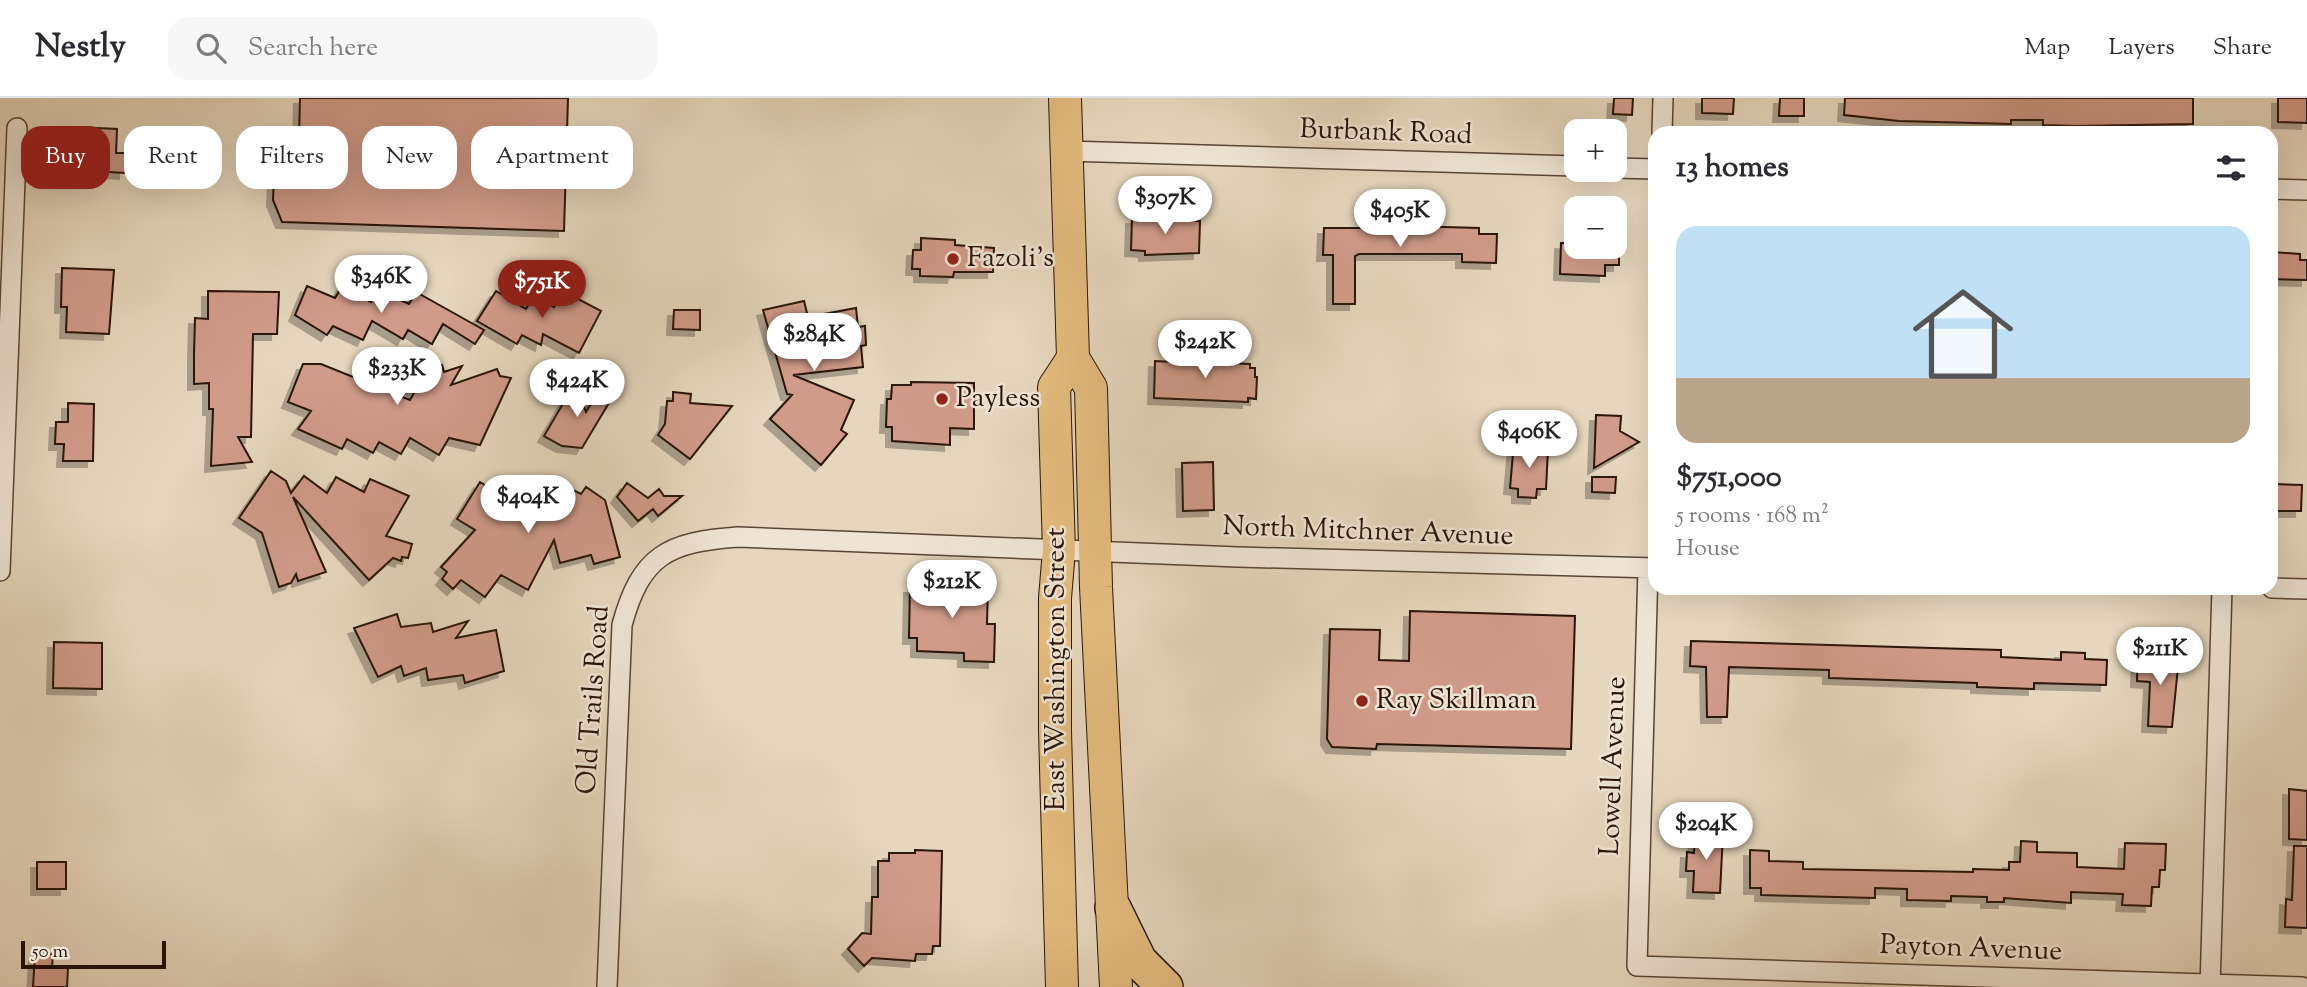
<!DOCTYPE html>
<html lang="en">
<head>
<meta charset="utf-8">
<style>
  :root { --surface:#fff; --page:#f7f7f7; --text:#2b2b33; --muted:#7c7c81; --line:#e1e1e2; --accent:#8f2418 }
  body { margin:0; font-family:"Sorts Mill Goudy",serif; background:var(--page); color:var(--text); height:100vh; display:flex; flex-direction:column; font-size:26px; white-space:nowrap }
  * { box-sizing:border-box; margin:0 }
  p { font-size:23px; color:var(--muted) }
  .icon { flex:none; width:38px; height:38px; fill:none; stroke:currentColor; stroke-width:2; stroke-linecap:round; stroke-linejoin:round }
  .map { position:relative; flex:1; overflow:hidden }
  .side { position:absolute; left:1648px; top:28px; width:630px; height:469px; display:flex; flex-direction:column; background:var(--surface); border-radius:21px; box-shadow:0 7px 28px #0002 }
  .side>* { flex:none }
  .top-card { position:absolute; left:21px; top:28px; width:665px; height:63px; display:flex; gap:14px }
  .buttons { position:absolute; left:1564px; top:21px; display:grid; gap:14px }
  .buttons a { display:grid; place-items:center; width:63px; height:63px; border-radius:14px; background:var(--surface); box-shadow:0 7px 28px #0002; font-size:35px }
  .scale { position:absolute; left:21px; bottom:18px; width:145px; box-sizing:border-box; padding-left:7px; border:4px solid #2a1307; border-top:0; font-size:19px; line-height:24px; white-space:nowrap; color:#2a1307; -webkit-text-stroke:5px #efe4d4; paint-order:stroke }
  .price { position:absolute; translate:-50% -60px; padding:0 16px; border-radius:24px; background:#fff; color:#222; font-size:23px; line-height:46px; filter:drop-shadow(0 2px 4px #0008) }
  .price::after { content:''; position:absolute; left:50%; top:42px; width:21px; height:16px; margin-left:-10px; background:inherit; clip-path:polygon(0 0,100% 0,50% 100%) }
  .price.selected { background:var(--accent); color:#fff }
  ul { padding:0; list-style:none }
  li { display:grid; align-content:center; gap:14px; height:371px; padding:0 28px }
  li span { display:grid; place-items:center; height:217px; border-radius:21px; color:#555 }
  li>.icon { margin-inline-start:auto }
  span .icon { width:126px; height:126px; fill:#fffc; stroke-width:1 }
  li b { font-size:30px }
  h2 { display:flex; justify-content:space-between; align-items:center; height:84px; padding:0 28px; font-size:30px }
  .pill { padding:0 24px; border-radius:21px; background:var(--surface); box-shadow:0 7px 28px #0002; font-size:24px; line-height:63px }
  .pill.selected { background:var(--accent); color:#fff }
  header { display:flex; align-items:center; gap:42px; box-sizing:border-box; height:98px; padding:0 35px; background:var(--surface); border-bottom:2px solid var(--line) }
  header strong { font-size:33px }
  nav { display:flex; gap:38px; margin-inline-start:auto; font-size:24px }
  .search { width:490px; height:63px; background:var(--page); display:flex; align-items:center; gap:18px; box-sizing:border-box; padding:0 24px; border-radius:21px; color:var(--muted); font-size:26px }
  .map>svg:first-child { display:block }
  .building { fill:#d19b8a; stroke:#2a1307; stroke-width:2; filter:url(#shadow) }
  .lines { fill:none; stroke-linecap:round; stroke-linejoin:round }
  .street-casing { stroke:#594434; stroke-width:22 }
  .primary-casing { stroke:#2a1307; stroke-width:34 }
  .highway-casing { stroke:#2a1307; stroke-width:38 }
  .street { stroke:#efe4d4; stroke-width:19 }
  .primary { stroke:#e3bb7e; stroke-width:32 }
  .highway { stroke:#e3bb7e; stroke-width:35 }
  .poi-dot { fill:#8f2418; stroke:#efe4d4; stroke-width:2.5 }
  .labels { text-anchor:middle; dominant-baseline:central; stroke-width:5; stroke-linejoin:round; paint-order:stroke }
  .street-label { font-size:28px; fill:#2a1307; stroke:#efe4d4 }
  .poi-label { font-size:28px; fill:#2a1307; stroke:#efe4d4; text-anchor:start }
</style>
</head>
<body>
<header>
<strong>Nestly</strong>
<div class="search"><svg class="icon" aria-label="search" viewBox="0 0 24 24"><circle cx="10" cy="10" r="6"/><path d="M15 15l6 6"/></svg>Search here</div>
<nav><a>Map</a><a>Layers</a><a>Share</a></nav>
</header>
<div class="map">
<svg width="2307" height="889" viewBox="0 0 2307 889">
  <defs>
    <filter id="shadow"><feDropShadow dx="-6" dy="6" stdDeviation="0" flood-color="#0004"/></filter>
  </defs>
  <rect width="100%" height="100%" fill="#e6d6bd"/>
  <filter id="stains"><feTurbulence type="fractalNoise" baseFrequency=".00286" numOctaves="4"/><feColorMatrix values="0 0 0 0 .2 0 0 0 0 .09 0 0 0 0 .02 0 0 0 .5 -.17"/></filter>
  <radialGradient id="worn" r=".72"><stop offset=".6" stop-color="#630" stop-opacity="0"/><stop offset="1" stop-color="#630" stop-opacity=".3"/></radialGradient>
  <!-- building -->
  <path class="building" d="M300,0H568L564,133L282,124L273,102L274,78L298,79Z
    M1614,0H1633L1632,17L1613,16Z
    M1702,0H1734L1733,16L1702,15Z
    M1780,0H1804V18H1779Z
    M1845,0H2193V26L2076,28L2043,27V22H2011V26L1899,23L1844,17Z
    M2278,0H2307V25L2278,24Z
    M76,29L117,31L116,55H126L125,75L92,73V83H76V73L68,72L69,47H75Z
    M1132,120L1200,123L1199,155L1145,157V153L1131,152Z
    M1374,127L1479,130V136H1497L1496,165L1462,164V156H1359L1355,158V206H1333V157H1323L1324,130H1374Z
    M921,140L955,142V147L994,150L993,174H954L953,179L920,178V171H912L913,152H921Z
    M1561,145L1577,146V149H1619V167H1605V178L1560,176Z
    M2272,154L2300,156V162H2307V182L2272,181Z
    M62,170L114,172L109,236L66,234L67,209H61Z
    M343,187L371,204L377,191L409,206L416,194L484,232L475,246L443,226L432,246L408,232L403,241L372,223L363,242L333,228L327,237L295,217L307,188L335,200Z
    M208,193L279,194L277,236H253L251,339H238L252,364L211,368L213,311H209V285L194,286V256L195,220L208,221Z
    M496,193L526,211L534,197L554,209L563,193L601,213L579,255L543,236L541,247L522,237L517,246L477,223Z
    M804,203L808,219L856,210L858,229L865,228L866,247L861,248L863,269L793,277L854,302L841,332L847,336L821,367L770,321L792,297L787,296L763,212Z
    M674,212H700V232L673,231Z
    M1175,258L1228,260V265L1250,266V270H1255V279H1257L1256,301L1248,300V304L1154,300L1155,263L1175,264Z
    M401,263L405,276L442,267L444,274L462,268L451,287L497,271L500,278L511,280L480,347L449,340L439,357L410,340L401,356L379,344L373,355L347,341L342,351L298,331L311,313L288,304L303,266H321L410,302L415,293L378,269Z
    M911,284L974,285V331L950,330V347L892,343V329H886L887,301H891L892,287H911Z
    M575,285L586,314L600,290L613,298L582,350L562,348L544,338Z
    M673,294L691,296L690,305L732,308L690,361L658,337L665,326L667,303H673Z
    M68,305L94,306L93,363H63L64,346H55L56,324H68Z
    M1596,317L1621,318L1620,333L1639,344L1594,370Z
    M1514,344L1532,345L1531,352H1548L1546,391H1537L1536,400L1518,399V391L1510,390Z
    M1213,364L1214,412L1183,413L1182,365Z
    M271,373L286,383L291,395L304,378L327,395L336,379L364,394L370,381L409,398L386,438L412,446L408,460L402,459L401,463L393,460L369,482L293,399L326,474L298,483L296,476L291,485L279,489L262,435L239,420Z
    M1592,379H1616L1615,395L1592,394Z
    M553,382L581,396L586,389L605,402L620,459L594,466L591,457L560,465L554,442L528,492L501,477L485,499L461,482L453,491L442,481L447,474L441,469L475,432L457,421L480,384L508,401L518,384L543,401Z
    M627,385L648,400L659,391L664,398H682L658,418L653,411L638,423L617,399Z
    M2272,386L2302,387L2301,413H2272Z
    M919,485L988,487L987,526H995L994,564L964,563V555L917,553V540H909L910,489H919Z
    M1410,513L1575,518L1571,651L1377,646L1376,651L1332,649L1327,641L1330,531L1380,532L1379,562L1409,563Z
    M397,516L401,529L431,525L433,534L468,523L456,540L496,532L504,573L465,585L463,577L428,582L426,570L404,578L401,568L378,579L354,530Z
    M1691,543L2001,552V559L2061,562V554L2085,555V561L2107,562L2106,587L2034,585V591L1977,589V585L1829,580V572L1729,569L1727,619H1707L1706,569L1690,568Z
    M54,544L102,545V591L53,590Z
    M2138,556L2179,559L2172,629L2148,628L2150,584L2137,583Z
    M2289,691L2307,693V742L2289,741Z
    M1695,734L1723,735L1720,795L1693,794L1694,773H1686L1687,754L1694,755Z
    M2021,743L2037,744V754L2077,755V769L2124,771L2125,745L2166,746L2165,772H2160L2159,789H2152L2151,808L2122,807L2123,796L2071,794V805L2004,800V804H1987V799L1951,798V803L1907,802V791L1875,790V800L1761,797V790H1750V752L1769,753V763L1803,764V771L1973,774V771L2009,772V764H2020Z
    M2294,748H2307V830L2285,829L2286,801L2292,802Z
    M915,752L942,753L940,848H933L932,856H916L915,863L872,860L864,868L848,851L862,835L871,836L872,799H878V763H889V755H915Z
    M37,764H66V791H37Z
    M35,855L53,856L52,869L68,870L67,889H33Z"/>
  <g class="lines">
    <!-- street casing -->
    <g class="street-casing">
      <path id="street" d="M1662,35L1663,0
        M1067,53L1577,68
        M1615,70L1656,71
        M2272,91L2307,92
        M1648,470L1637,868L2302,889
        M0,473L17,30
        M2272,490L2307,491
        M607,889L622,527C641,457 668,444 738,439L1238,459L1656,470
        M2210,889L2222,490"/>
    </g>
    <!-- primary casing -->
    <g class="primary-casing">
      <path id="primary" d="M1065,0L1073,260L1091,290L1096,489L1116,889
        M1062,889L1055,633V500L1059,452L1054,289L1073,260"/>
    </g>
    <!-- highway casing -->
    <g class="highway-casing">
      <path id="highway" d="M1113,810L1139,863L1165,889"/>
    </g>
    <!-- street -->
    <use href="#street" class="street"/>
    <!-- primary -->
    <use href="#primary" class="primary"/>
    <!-- highway -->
    <use href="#highway" class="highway"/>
  </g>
  <!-- markers -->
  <g class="poi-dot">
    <circle cx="953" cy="161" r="7"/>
    <circle cx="942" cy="301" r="7"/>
    <circle cx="1362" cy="603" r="7"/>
  </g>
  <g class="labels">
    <!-- street labels -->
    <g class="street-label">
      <text transform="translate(1386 35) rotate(2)">Burbank Road</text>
      <text transform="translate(1368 434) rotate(2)">North Mitchner Avenue</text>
      <text transform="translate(1057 571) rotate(-90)">East Washington Street</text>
      <text transform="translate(594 602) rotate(-86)">Old Trails Road</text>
      <text transform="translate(1614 668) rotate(-88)">Lowell Avenue</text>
      <text transform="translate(1971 851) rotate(2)">Payton Avenue</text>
    </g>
    <!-- poi labels -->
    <g class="poi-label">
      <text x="967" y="161">Fazoli's</text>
      <text x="956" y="301">Payless</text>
      <text x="1376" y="603">Ray Skillman</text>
    </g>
  </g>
  <rect width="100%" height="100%" filter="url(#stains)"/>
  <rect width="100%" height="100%" fill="url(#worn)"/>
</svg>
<div class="buttons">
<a>+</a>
<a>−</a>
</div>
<div class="scale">50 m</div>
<b class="price" style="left:1165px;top:138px">$307K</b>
<b class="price" style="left:1400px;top:151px">$405K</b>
<b class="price" style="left:381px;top:217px">$346K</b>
<b class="price selected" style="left:542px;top:222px">$751K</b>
<b class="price" style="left:814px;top:275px">$284K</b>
<b class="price" style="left:1205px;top:282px">$242K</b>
<b class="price" style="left:397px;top:309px">$233K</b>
<b class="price" style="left:577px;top:321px">$424K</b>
<b class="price" style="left:1529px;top:372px">$406K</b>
<b class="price" style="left:528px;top:437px">$404K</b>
<b class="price" style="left:952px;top:522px">$212K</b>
<b class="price" style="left:2160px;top:589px">$211K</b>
<b class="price" style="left:1706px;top:764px">$204K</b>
<div class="top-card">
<a class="pill selected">Buy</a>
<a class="pill">Rent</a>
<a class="pill">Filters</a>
<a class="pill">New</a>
<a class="pill">Apartment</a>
</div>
<section class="side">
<h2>13 homes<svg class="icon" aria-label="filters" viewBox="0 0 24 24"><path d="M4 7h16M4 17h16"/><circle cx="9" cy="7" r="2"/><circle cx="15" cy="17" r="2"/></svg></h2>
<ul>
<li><span style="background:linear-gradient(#bfe0f5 70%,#b9a48a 0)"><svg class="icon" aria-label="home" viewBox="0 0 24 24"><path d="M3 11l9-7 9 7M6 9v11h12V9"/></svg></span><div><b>$751,000</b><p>5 rooms · 168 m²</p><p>House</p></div></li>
</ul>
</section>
</div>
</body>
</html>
